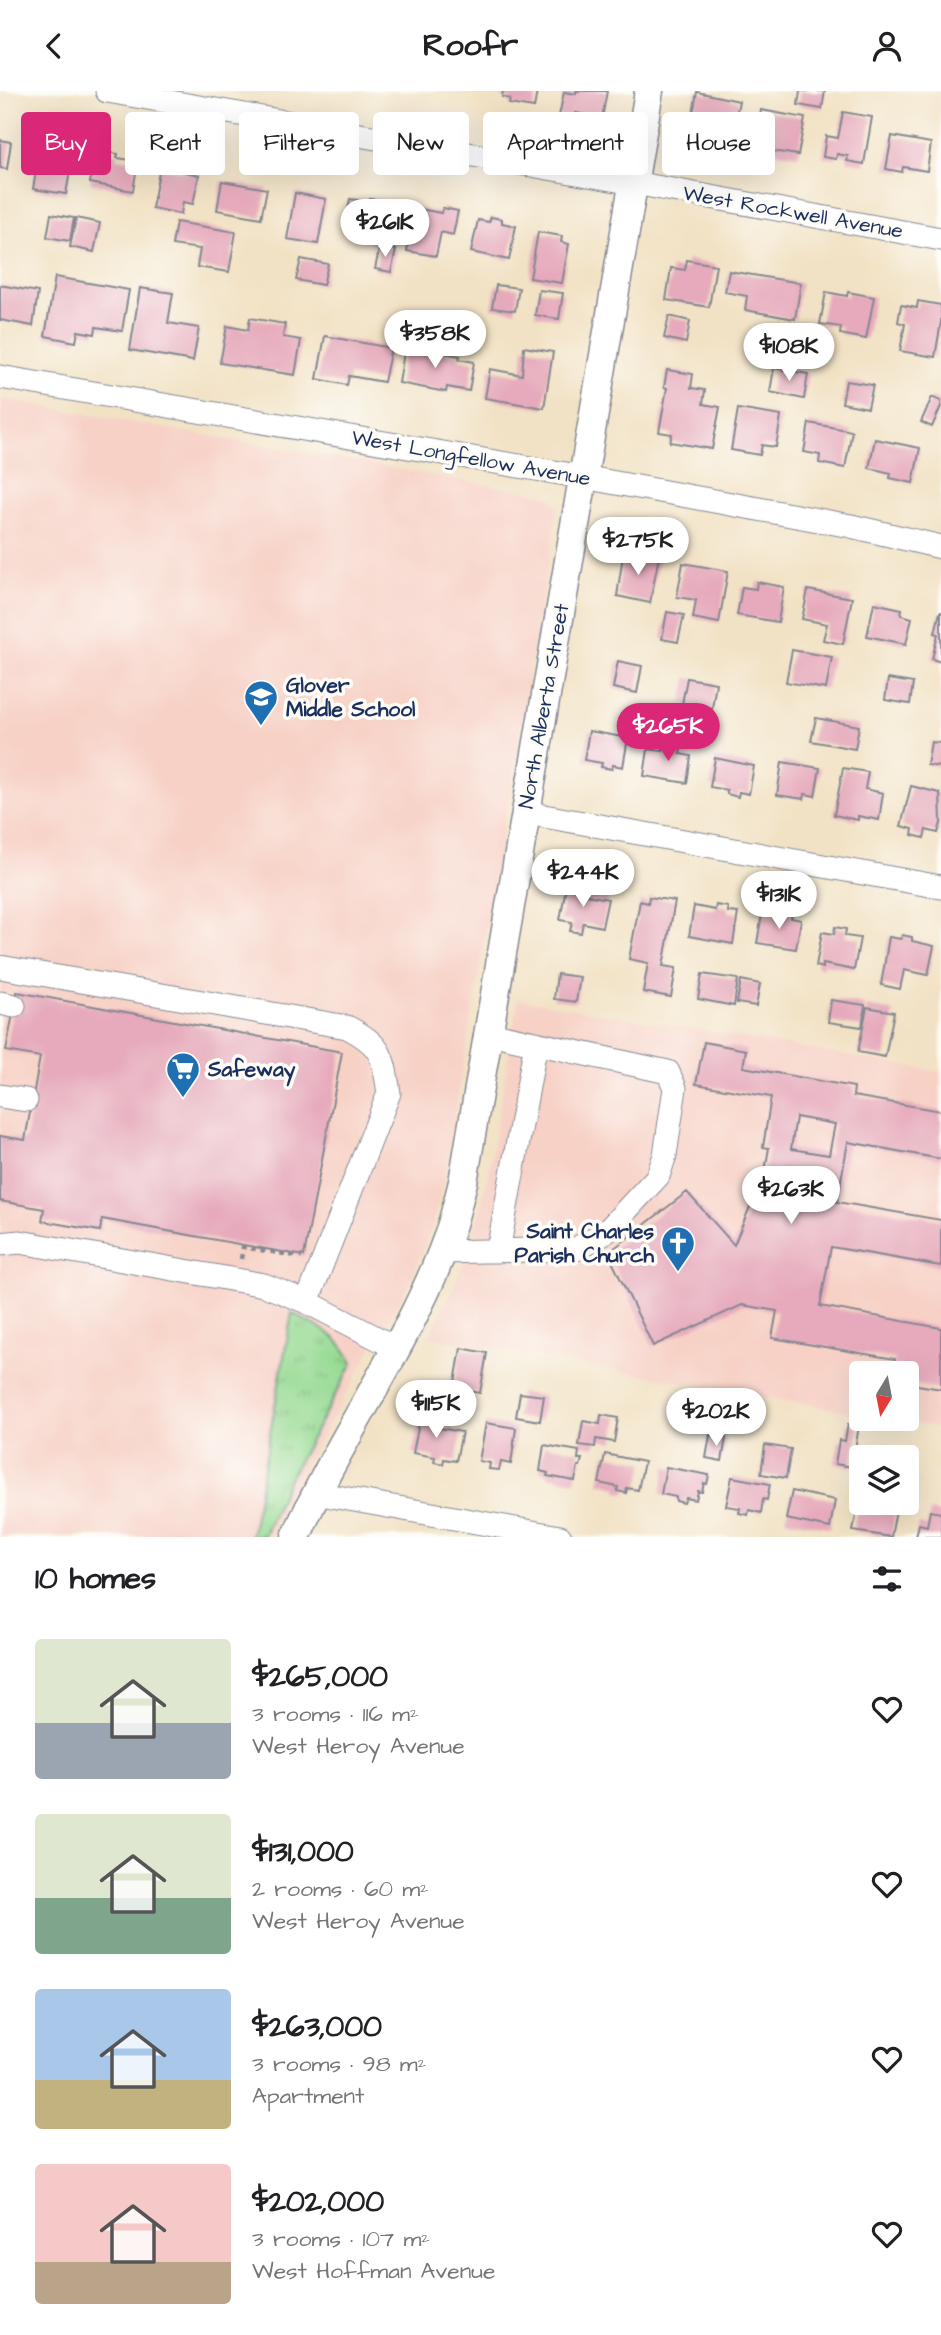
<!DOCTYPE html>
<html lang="en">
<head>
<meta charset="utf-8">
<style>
  :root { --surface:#fff; --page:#f2f2f2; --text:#202124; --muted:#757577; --accent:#db2777 }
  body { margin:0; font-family:"Architects Daughter",sans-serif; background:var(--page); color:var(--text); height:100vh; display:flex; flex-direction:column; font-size:26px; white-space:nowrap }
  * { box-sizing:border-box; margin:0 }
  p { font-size:23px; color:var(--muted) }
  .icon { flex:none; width:38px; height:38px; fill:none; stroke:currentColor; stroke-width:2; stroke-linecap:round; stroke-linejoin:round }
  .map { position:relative; height:1446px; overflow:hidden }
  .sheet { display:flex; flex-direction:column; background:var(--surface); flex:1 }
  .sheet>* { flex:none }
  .guide { position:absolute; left:21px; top:21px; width:900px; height:63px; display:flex; gap:14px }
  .needle { width:46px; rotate:190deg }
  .tools { position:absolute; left:849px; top:1270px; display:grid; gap:14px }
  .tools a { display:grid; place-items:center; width:70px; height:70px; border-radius:7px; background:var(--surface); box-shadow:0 7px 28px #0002; font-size:35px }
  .price { position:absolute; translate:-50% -60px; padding:0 16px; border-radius:24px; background:#fff; color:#222; font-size:23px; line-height:46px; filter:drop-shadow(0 2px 4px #0008) }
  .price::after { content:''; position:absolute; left:50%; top:42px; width:21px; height:16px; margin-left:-10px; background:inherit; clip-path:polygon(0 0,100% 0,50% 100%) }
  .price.current { background:var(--accent); color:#fff }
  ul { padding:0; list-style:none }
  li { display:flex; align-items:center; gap:21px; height:175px; padding:0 35px }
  li span { display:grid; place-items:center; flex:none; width:196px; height:140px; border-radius:7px; color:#555 }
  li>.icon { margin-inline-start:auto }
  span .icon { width:84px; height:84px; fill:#fffc; stroke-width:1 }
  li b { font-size:30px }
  h2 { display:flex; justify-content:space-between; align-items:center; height:84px; padding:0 35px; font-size:30px }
  .tag { padding:0 24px; border-radius:7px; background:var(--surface); box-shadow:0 7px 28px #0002; font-size:24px; line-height:63px }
  .tag.current { background:var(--accent); color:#fff }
  header { display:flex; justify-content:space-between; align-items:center; height:91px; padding:0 35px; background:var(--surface); font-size:32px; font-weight:700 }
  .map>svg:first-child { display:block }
  .built { fill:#f7d1c6 }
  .grass { fill:url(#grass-tufts); stroke:#588478; stroke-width:2 }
  .building { fill:#e6aabc; fill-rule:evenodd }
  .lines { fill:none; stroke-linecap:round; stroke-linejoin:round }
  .minor-casing { stroke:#868892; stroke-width:25 }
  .major-casing { stroke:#868892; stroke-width:31 }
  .path { stroke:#868892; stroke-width:4.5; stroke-dasharray:5 5; stroke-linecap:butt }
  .minor { stroke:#fff; stroke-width:23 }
  .major { stroke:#fff; stroke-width:28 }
  .labels { text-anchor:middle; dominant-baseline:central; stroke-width:7; stroke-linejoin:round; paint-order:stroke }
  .street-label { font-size:21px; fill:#1b2f5e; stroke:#fdfcf7 }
  .poi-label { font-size:21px; font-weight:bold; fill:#1b2f5e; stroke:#fdfcf7; text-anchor:start }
</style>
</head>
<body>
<header><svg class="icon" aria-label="back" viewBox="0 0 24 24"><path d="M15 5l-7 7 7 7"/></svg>Roofr<svg class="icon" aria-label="person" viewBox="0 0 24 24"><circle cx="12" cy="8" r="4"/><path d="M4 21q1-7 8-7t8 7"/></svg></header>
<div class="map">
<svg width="941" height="1446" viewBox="0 0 941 1446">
  <defs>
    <pattern id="grass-tufts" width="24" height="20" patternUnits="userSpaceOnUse" patternTransform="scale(1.75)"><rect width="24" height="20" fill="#96da92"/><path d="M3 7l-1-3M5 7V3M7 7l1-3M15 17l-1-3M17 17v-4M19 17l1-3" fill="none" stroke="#81bb80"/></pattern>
  </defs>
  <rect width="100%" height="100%" fill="#fdfcf7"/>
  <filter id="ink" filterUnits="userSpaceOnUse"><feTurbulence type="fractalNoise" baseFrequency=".0143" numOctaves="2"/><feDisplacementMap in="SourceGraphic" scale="14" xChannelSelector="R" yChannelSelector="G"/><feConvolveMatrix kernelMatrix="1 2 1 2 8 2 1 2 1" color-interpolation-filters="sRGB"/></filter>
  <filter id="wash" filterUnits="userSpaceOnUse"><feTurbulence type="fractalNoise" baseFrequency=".00686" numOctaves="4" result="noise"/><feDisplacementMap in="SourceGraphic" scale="28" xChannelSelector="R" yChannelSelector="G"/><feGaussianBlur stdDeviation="1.57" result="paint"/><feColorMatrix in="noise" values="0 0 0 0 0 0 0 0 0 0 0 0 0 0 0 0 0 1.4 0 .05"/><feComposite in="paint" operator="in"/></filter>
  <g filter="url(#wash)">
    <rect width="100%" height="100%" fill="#f2e2c5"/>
    <!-- built -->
    <path class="built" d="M0,308L540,403L552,407L558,415L443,1094L430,1141L413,1186L298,1387L270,1446H0Z
      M518,908L941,981V1337L891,1328H906V1283H861V1323L429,1246L455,1194L473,1144L488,1085Z"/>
    <!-- grass -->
    <path class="grass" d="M292,1222C321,1238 337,1241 353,1272L287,1391L263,1446H251Z"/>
    <g id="blocks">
      <!-- building -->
      <path class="building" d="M503,0H537L534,17L509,13L510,8L502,6Z
        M576,0H607L602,27L576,22L575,27L559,25L564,1L576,3Z
        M800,0H825L822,18L798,14Z
        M697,1L739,10L731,52L702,46L704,36L691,33Z
        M761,19L805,27L798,64L772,60L774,52L756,48Z
        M843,21L872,26L864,73L847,70L848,65L837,63L836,68L823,66L826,45L838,47Z
        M892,45L931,52L927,80L903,76L902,81L886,78Z
        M0,49L11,51L7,78L0,77Z
        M49,53L74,58L66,103L33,98L40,57L49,59Z
        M95,59L118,63L117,67L138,70L133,100L90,92Z
        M160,76L199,84L193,113L183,111L181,123L152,117Z
        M222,90L267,98L261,127L217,119Z
        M295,102L326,108L318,153L287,148Z
        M350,108L369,111L370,108L392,112L386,147L376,145L375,152L362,149L363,143L344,139Z
        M415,117L441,122L443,117L458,120L453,144L441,141L436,165L407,160Z
        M51,123L74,127L70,150L47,146Z
        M491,126L502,128V132L516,135L509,169L471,161L478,129L489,131Z
        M76,127L100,132L94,161L70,156Z
        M176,131L236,141L229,181L197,176L200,158L172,154Z
        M538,141L562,145L561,151L569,153L562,192L530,187Z
        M380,155L396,159L391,181L375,178Z
        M301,168L328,173L323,194L296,189Z
        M687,169L716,174L709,216L666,209L671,177L685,179Z
        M729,180L801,192L795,228L745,219L747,205L725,201Z
        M55,186L129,199L122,240L96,236L95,243L78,240L76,251L45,245Z
        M0,194L38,201L33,235L0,229Z
        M496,194L519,197L515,220L492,217Z
        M140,197L173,202L168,232L199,237L193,270L130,259Z
        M539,199L563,202L559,228L535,224Z
        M826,201L847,205L848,201L874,206L866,248L840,243L841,236L820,233Z
        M918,210L941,214V231L935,266L900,260L905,233L898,231L901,214L917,217Z
        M669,225L690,230L686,252L664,247Z
        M250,227L285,233L283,246L301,249L295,284L220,272L227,235L248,239Z
        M325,245L391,257L384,291L349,285L347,294L317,288Z
        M798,249L822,253L818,276L794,273Z
        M405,255L460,265L459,268L474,271L469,300L447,296L446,301L399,292Z
        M524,256L553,261L544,317L485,307L490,278L522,284Z
        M774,277L808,283L804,308L770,301Z
        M667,279L693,283L691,297L705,299L703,313L720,316L712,358L670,351L672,343L659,341L667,297L664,296Z
        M846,290L873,294L868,317L842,312Z
        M932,306L941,310V315L932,336L921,331Z
        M738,318L781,325L776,356L762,354L760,364L731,359Z
        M809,332L852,340L845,377L819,372L820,364L804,361Z
        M875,348L920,357L913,392L890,387L891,382L869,377Z
        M634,460L659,465L650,512L617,505L623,464L633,466Z
        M683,472L728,480L719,532L693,527L696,509L677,506Z
        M757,491L784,496L778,531L737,524L742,496L756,498Z
        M808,499L852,507L843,553L823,549L827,533L802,528Z
        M874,512L902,518L901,524L912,527L906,553L867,545Z
        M667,521L684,524L678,551L662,548Z
        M940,521H941V571L932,568L938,543L935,542Z
        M792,559L832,566L826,598L786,591Z
        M618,570L642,575L637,602L613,597Z
        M687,587L716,592L712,618L682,613Z
        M888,588L913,592L910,613L885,609Z
        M816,627L859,635L855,658L811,650Z
        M589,640L628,647L623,676L613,674L612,678L601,676L602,672L584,669Z
        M665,649L682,651L680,663L691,665L687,692L644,685L648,658L663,660Z
        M931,651L941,652V676L927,674Z
        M715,667L754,675L749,703L739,701L738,706L727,703V699L710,696Z
        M782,671L820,677L815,705L805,703L804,708L777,704Z
        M843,677L868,681L865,698L883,702L879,729L858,725V729L834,724Z
        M911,695L940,702L941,732L938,742L926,739L924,747L912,744L913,738L901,735Z
        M566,796L587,801L586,804L608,808L602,836L583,832L581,842L570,840L572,831L560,829Z
        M649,806L675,810L663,875L676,877L671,906L643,901L648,872L629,868L640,810L648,812Z
        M716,814L728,816V821L738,822L733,853L689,845L694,815L715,819Z
        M780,821L792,823L791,827L801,829L796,858L757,852L762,823L779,826Z
        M835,836L846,838L845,845L860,847L854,879L823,873V877L816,875L822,841L834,843Z
        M902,844L912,846V850L934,855L928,884L904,879L900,898L881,894L889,846L901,848Z
        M557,883L580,886L576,911L554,908Z
        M702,883L738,888L734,915L698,908Z
        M741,889L760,893L756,915L737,912Z
        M17,901L342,961L304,1165L102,1128L100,1140L42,1130L44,1118L0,1110V1045L25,1049L40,966L6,960Z
        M831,909L865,914L862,936L828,931Z
        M867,916L894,921L885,966L858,961Z
        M704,951L746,959L743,976L854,996L853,1005L941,1020V1068L848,1051L837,1111L941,1129V1175L831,1156L820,1215L941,1237V1298L906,1292V1283H892L895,1268L772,1247L777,1220L742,1214L653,1255L608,1162L687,1101L734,1154L765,1080L769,1057L763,1056L771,1006L696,993ZM796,1026L835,1033L829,1064L791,1058Z
        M461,1257L487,1262L480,1302L454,1297Z
        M520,1302L544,1305L540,1330L516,1326Z
        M421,1322L442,1326L439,1337L462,1341L456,1370L444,1368L443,1373L434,1371L435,1366L413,1362Z
        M601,1324L618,1327L614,1351L596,1348L595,1356L579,1354L583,1330L600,1333Z
        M486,1332L516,1337L511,1373L501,1371L499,1379L489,1378L490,1372L479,1370Z
        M848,1333L859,1335L852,1376L835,1373L839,1349L845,1350Z
        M710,1344L726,1347L722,1370L706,1367Z
        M544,1354L579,1360L578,1368H582L580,1375H578L575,1390L547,1385L548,1382L540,1380Z
        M765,1354L791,1358L786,1387L761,1383Z
        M605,1363L644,1371L638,1399L627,1397L626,1402L617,1400L618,1396L599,1392Z
        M666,1376L709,1384L707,1393L704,1392L702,1401L698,1400L696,1409L686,1407L684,1412L676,1410V1406L661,1403Z
        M732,1386L770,1393L767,1409L763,1408L761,1422L749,1419L748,1424L739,1422L740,1417L726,1415Z
        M792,1400L835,1409L830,1437L786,1428Z
        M858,1412L896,1419L891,1446L853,1440Z
        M930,1420L941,1422V1446H916L919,1433L927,1435Z"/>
    </g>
  </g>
  <g filter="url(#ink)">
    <use href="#blocks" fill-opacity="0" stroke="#868892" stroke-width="2"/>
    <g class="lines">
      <!-- minor casing -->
      <g class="minor-casing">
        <path id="minor" d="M107,0L634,92L941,148
          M0,286L583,386L851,435L941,456
          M527,722L941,796
          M0,876L347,936C382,954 383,964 389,1002L307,1211
          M0,912L14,915
          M0,1005L26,1009
          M0,1153L20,1151L264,1194L307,1211L396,1257
          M498,1160L536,952
          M442,1161L576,1158L607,1140L658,1085L665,1064L675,997L668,981L489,942
          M315,1402L560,1446"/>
      </g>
      <!-- major casing -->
      <g class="major-casing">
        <path id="major" d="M296,1446C340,1344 409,1253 447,1148C454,1130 458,1110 463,1091L649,0"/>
      </g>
      <!-- path -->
      <path class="path" d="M241,1168L243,1156L302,1166"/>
      <!-- minor -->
      <use href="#minor" class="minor"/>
      <!-- major -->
      <use href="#major" class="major"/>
    </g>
  </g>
  <!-- icons -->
  <defs>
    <g id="school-pin" transform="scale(1.75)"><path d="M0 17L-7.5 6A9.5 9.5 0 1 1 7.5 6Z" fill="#1f6fb2" stroke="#fdfcf7"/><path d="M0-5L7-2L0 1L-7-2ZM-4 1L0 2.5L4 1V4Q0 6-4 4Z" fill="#fff"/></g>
    <g id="supermarket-pin" transform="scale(1.75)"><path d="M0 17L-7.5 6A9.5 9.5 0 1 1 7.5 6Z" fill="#1f6fb2" stroke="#fdfcf7"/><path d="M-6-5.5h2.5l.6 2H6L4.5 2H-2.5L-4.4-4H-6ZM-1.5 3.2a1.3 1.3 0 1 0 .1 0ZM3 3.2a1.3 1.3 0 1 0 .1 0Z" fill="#fff"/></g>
    <g id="church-pin" transform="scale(1.75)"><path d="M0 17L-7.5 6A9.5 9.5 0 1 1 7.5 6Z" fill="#1f6fb2" stroke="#fdfcf7"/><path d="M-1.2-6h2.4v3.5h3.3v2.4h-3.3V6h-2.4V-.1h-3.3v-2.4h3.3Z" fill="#fff"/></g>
  </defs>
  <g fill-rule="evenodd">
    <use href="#school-pin" x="261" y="606"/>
    <use href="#supermarket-pin" x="183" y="978"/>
    <use href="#church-pin" x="678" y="1152"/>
  </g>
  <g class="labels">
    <!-- street labels -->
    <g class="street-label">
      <text transform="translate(793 121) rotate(10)">West Rockwell Avenue</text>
      <text transform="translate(471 367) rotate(10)">West Longfellow Avenue</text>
      <text transform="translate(544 615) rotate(-80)">North Alberta Street</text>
    </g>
    <!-- poi labels -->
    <g class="poi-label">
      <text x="286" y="594">Glover<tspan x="286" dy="24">Middle School</tspan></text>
      <text x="208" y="978">Safeway</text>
      <text x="654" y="1140" text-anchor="end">Saint Charles<tspan x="654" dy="24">Parish Church</tspan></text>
    </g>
  </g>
</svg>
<div class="tools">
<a><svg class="needle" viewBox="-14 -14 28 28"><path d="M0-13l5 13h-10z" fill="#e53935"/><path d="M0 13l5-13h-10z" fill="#757577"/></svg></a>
<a><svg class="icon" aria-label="layers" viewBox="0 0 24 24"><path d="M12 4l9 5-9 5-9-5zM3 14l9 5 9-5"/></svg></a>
</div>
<b class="price" style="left:385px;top:168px">$261K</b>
<b class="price" style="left:435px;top:279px">$358K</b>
<b class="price" style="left:789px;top:292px">$108K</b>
<b class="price" style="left:638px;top:486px">$275K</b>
<b class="price current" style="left:668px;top:672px">$265K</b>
<b class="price" style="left:583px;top:818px">$244K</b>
<b class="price" style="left:779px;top:840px">$131K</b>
<b class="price" style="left:791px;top:1135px">$263K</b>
<b class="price" style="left:436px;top:1349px">$115K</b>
<b class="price" style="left:716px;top:1357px">$202K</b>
<div class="guide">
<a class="tag current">Buy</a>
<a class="tag">Rent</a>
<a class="tag">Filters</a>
<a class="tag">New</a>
<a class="tag">Apartment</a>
<a class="tag">House</a>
</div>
</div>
<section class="sheet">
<h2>10 homes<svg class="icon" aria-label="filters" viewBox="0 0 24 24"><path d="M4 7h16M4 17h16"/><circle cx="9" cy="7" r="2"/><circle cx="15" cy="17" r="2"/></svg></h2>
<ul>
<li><span style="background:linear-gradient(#dfe7d0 60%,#9aa5b1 0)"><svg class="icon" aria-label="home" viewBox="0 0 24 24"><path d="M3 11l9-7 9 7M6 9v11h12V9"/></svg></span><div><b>$265,000</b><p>3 rooms · 116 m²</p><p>West Heroy Avenue</p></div><svg class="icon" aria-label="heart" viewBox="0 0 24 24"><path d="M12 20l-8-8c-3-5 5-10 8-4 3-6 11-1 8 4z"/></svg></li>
<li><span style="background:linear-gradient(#dfe7d0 60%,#7fa58c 0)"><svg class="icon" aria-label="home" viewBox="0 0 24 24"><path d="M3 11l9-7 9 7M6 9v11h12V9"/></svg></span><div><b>$131,000</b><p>2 rooms · 60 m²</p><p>West Heroy Avenue</p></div><svg class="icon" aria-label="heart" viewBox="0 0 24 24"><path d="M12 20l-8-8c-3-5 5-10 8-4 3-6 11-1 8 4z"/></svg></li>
<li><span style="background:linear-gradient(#a9c7e8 65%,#c2b280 0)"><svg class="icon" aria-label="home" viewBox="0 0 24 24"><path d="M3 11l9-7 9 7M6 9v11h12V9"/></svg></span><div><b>$263,000</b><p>3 rooms · 98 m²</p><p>Apartment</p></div><svg class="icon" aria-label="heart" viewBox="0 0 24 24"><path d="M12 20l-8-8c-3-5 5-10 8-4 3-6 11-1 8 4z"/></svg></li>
<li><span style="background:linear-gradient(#f6c9c9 70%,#b9a48a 0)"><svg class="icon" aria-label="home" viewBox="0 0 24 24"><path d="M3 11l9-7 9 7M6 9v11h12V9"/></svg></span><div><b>$202,000</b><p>3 rooms · 107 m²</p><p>West Hoffman Avenue</p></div><svg class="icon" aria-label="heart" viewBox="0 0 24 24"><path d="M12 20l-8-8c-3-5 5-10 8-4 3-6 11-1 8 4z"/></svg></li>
</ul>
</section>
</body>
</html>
